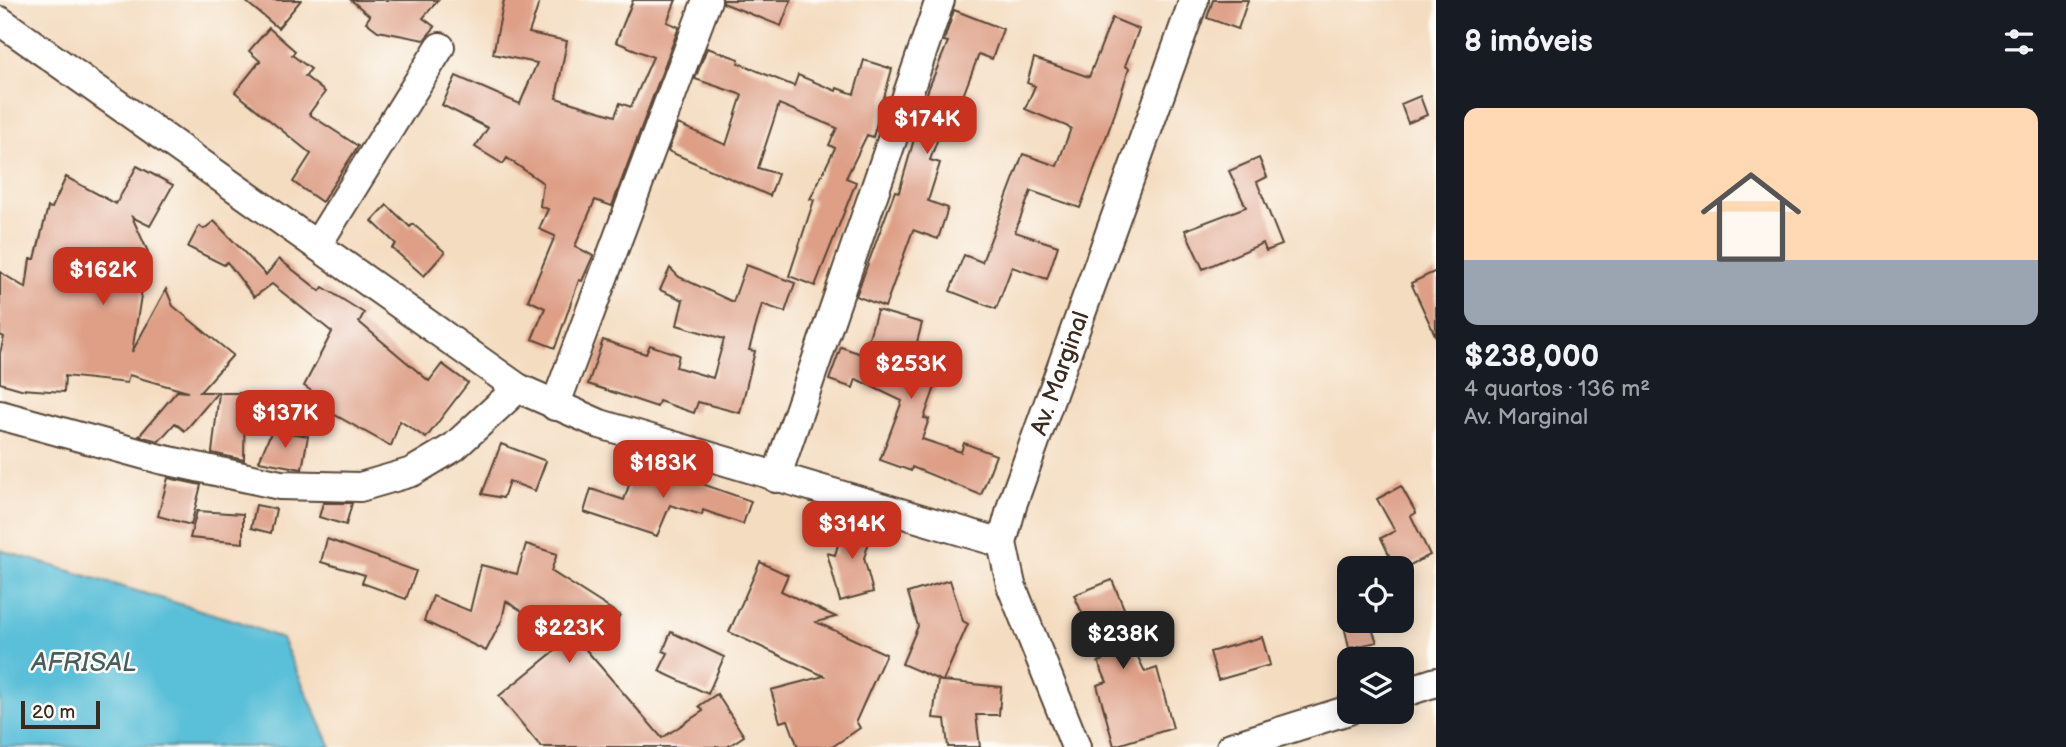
<!DOCTYPE html>
<html lang="pt">
<head>
<meta charset="utf-8">
<style>
  :root { --surface:#171b24; --page:#20242c; --text:#f1f3f6; --muted:#9ea1a6; --accent:#c8321e }
  body { margin:0; font-family:"Balsamiq Sans",sans-serif; background:var(--page); color:var(--text); height:100vh; display:flex; flex-direction:column; font-size:26px; white-space:nowrap }
  * { box-sizing:border-box; margin:0 }
  p { font-size:23px; color:var(--muted) }
  .icon { flex:none; width:38px; height:38px; fill:none; stroke:currentColor; stroke-width:2; stroke-linecap:round; stroke-linejoin:round }
  .map { position:relative; flex:1; overflow:hidden }
  .sheet { display:flex; flex-direction:column; background:var(--surface); width:630px }
  .sheet>* { flex:none }
  .tools { position:absolute; left:1337px; top:556px; display:grid; gap:14px }
  .tools a { display:grid; place-items:center; width:77px; height:77px; border-radius:14px; background:var(--surface); box-shadow:0 4px 18px #0003; font-size:35px }
  .scale { position:absolute; left:21px; bottom:18px; width:79px; box-sizing:border-box; padding-left:7px; border:4px solid #3b2a1e; border-top:0; font-size:19px; line-height:24px; white-space:nowrap; color:#3b2a1e; -webkit-text-stroke:5px #fdfcf7; paint-order:stroke }
  .price { position:absolute; translate:-50% -60px; padding:0 16px; border-radius:14px; background:var(--accent); color:#fff; font-size:23px; line-height:46px; filter:drop-shadow(0 2px 4px #0008) }
  .price::after { content:''; position:absolute; left:50%; top:42px; width:21px; height:16px; margin-left:-10px; background:inherit; clip-path:polygon(0 0,100% 0,50% 100%) }
  .price.active { background:#222; color:#fff }
  ul { padding:0; list-style:none }
  li { display:grid; align-content:center; gap:14px; height:371px; padding:0 28px }
  li span { display:grid; place-items:center; height:217px; border-radius:14px; color:#555 }
  li>.icon { margin-inline-start:auto }
  span .icon { width:126px; height:126px; fill:#fffc; stroke-width:1 }
  li b { font-size:30px }
  h2 { display:flex; justify-content:space-between; align-items:center; height:84px; padding:0 28px; font-size:30px }
  main { display:flex; flex:1; min-height:0 }
  .map>svg:first-child { display:block }
  .water { fill:#5abfd8; stroke:#4a747b; stroke-width:2 }
  .building { fill:#de9f86 }
  .lines { fill:none; stroke-linecap:round; stroke-linejoin:round }
  .minor-casing { stroke:#574536; stroke-width:32 }
  .minor { stroke:#fff; stroke-width:28 }
  .labels { text-anchor:middle; dominant-baseline:central; stroke-width:5; stroke-linejoin:round; paint-order:stroke }
  .street-label { font-size:24px; fill:#3b2a1e; stroke:#fdfcf7 }
  .water-label { font-size:26px; font-style:italic; fill:#465e5f; stroke:#fdfcf7 }
</style>
</head>
<body>
<main>
<div class="map">
<svg width="1436" height="747" viewBox="0 0 1436 747">
  <rect width="100%" height="100%" fill="#fdfcf7"/>
  <filter id="ink" filterUnits="userSpaceOnUse"><feTurbulence type="fractalNoise" baseFrequency=".0143" numOctaves="2"/><feDisplacementMap in="SourceGraphic" scale="14" xChannelSelector="R" yChannelSelector="G"/><feConvolveMatrix kernelMatrix="1 2 1 2 8 2 1 2 1" color-interpolation-filters="sRGB"/></filter>
  <filter id="wash" filterUnits="userSpaceOnUse"><feTurbulence type="fractalNoise" baseFrequency=".00686" numOctaves="4" result="noise"/><feDisplacementMap in="SourceGraphic" scale="28" xChannelSelector="R" yChannelSelector="G"/><feGaussianBlur stdDeviation="1.57" result="paint"/><feColorMatrix in="noise" values="0 0 0 0 0 0 0 0 0 0 0 0 0 0 0 0 0 1.4 0 .05"/><feComposite in="paint" operator="in"/></filter>
  <g filter="url(#wash)">
    <rect width="100%" height="100%" fill="#f4dcc0"/>
    <!-- water -->
    <path class="water" d="M0,550L240,622L282,639L331,747H0Z"/>
    <g id="blocks">
      <!-- building -->
      <path class="building" d="M244,0H301L278,28Z
        M351,0H438L423,18L435,27L424,40L378,31L366,22L370,16Z
        M504,0H540L529,33L567,41L556,98L615,116L620,103L631,107L653,57L616,42L633,0H676L667,22L679,27L612,206L595,200L575,246L593,256L582,281L579,280L555,348L532,339L545,308L528,300L555,236L539,229L548,209L540,206L543,183L507,158L503,164L475,147L488,128L442,105L456,76L520,104L537,63L493,54Z
        M723,0H791L781,26L723,3Z
        M1213,0H1248L1238,29L1207,18Z
        M954,10L1003,29L992,59L979,54L956,114L948,111L930,160L940,163L928,201L948,208L938,239L913,230L885,307L856,296L895,191L899,192L928,90L948,42L944,41Z
        M1112,18L1139,29L1125,66L1129,68L1115,113L1080,208L1031,191L1015,232L1058,246L1047,279L1012,267L996,309L950,291L964,255L982,262L1023,154L1057,166L1071,128L1025,109L1035,86L1027,83L1034,58L1089,77Z
        M269,28L295,51L292,55L311,69L305,76L325,92L309,114L358,146L322,202L293,182L311,154L235,92L260,61L249,51Z
        M707,48L739,59L738,63L794,86L798,75L836,91L837,88L854,94L864,60L892,69L873,137L867,135L846,178L856,182L815,286L789,276L814,200L810,199L835,148L829,145L837,128L779,104L758,168L778,174L770,196L668,151L678,124L726,145L742,95L695,79Z
        M1420,96L1427,115L1408,123L1401,104Z
        M1259,158L1267,177L1257,182L1282,245L1266,251L1263,243L1203,269L1185,230L1246,207L1229,171Z
        M137,166L173,185L150,226L132,217L148,252L132,352L166,289L173,306L233,355L200,392H218L185,431L175,423L159,441L139,436L177,391L188,392L129,375L127,383L65,376L64,392L21,389L0,383V353L4,337L0,335V272L26,288L30,259H35L48,207L52,208L66,177L116,204Z
        M387,205L410,227L413,224L445,252L424,276L392,248L396,244L372,221Z
        M214,221L266,275L279,259L320,291L323,287L364,313L359,322L429,381L442,364L468,383L426,438L400,421L391,446L299,395L319,396L304,386L332,332L272,284L254,297L227,262L224,265L188,247L199,226L204,229Z
        M746,265L795,283L785,312L762,304L749,350L755,351L740,413L698,402L694,413L659,401L657,407L588,384L603,340L646,354L650,345L679,355L676,367L713,378L724,339L677,325L683,300L660,290L670,268L679,277L733,302Z
        M1436,271V337L1411,283Z
        M877,310L922,323L916,346L946,356L924,418L929,419L922,439L961,452L964,443L996,455L981,495L912,467L911,471L880,460L902,401L856,379L853,388L829,380L841,347L864,355Z
        M219,393H245L244,460L212,453Z
        M272,430L308,436L302,469L259,461Z
        M501,444L546,461L535,491L509,481L503,498L482,494Z
        M637,461L751,501L743,524L703,510L702,515L670,505L657,536L584,512L591,489L624,500Z
        M168,478L201,485L191,525L158,516Z
        M1401,486L1416,513L1411,516L1430,555L1402,569H1396L1381,538L1395,531L1377,499Z
        M323,503H352L346,525L319,517Z
        M256,505L276,509L271,533L251,528Z
        M197,511L243,514V543L190,538Z
        M846,518L874,526L864,558L873,592L840,601L827,553L835,555Z
        M327,539L416,571L406,599L362,583L365,575L321,562Z
        M526,544L557,554L551,571L620,615L601,645L569,630L662,738L703,711L699,706L717,694L744,736L727,747H541L499,696L568,640L506,601L502,620L486,651L424,621L433,596L470,611L481,565L517,574Z
        M760,562L788,575L781,591L836,617L816,622L886,654L856,721L860,728L832,747H798L788,720L780,722L771,690L824,676L729,632Z
        M950,580L963,621L968,624L943,681L1001,687L999,715H976L980,747H948L945,719L933,718L938,680L942,681L902,664L918,626L908,593Z
        M1112,580L1126,613L1119,617L1145,672L1157,668L1173,728L1114,746L1097,685L1107,682L1098,662L1103,660L1074,595Z
        M1343,621H1369L1377,642L1349,648Z
        M671,632L724,657L708,694L659,671L668,653L663,651Z
        M1262,637L1270,665L1218,680L1210,652Z"/>
    </g>
  </g>
  <g filter="url(#ink)">
    <use href="#blocks" fill-opacity="0" stroke="#574536" stroke-width="2"/>
    <g class="lines">
      <!-- minor casing -->
      <g class="minor-casing">
        <g id="minor">
          <path d="M0,21L518,388L600,424L1002,543"/>
          <path d="M317,245L440,47"/>
          <path d="M555,406L707,0"/>
          <path d="M0,415L160,459L280,485L360,487L412,472L454,447L518,388"/>
          <path d="M776,478L940,0"/>
          <path d="M1402,693L1436,682"/>
          <path id="s1" d="M1076,747L1011,585L1002,543L1013,502L1194,0"/>
          <path d="M1231,747L1349,710"/>
        </g>
      </g>
      <!-- minor -->
      <use href="#minor" class="minor"/>
    </g>
  </g>
  <g class="labels">
    <!-- street labels -->
    <g class="street-label">
      <text stroke="none"><textPath href="#s1" startOffset="397">Av. Marginal</textPath></text>
    </g>
    <!-- water labels -->
    <g class="water-label">
      <text x="84" y="663">AFRISAL</text>
    </g>
  </g>
</svg>
<div class="tools">
<a><svg class="icon" aria-label="locate" viewBox="0 0 24 24"><circle cx="12" cy="12" r="6"/><path d="M12 2v4M12 18v4M2 12h4M18 12h4"/></svg></a>
<a><svg class="icon" aria-label="layers" viewBox="0 0 24 24"><path d="M12 4l9 5-9 5-9-5zM3 14l9 5 9-5"/></svg></a>
</div>
<div class="scale">20 m</div>
<b class="price" style="left:927px;top:156px">$174K</b>
<b class="price" style="left:103px;top:307px">$162K</b>
<b class="price" style="left:911px;top:401px">$253K</b>
<b class="price" style="left:285px;top:450px">$137K</b>
<b class="price" style="left:663px;top:500px">$183K</b>
<b class="price" style="left:852px;top:561px">$314K</b>
<b class="price" style="left:569px;top:665px">$223K</b>
<b class="price active" style="left:1123px;top:671px">$238K</b>
</div>
<section class="sheet">
<h2>8 imóveis<svg class="icon" aria-label="filters" viewBox="0 0 24 24"><path d="M4 7h16M4 17h16"/><circle cx="9" cy="7" r="2"/><circle cx="15" cy="17" r="2"/></svg></h2>
<ul>
<li><span style="background:linear-gradient(#ffd9b3 70%,#9aa5b1 0)"><svg class="icon" aria-label="home" viewBox="0 0 24 24"><path d="M3 11l9-7 9 7M6 9v11h12V9"/></svg></span><div><b>$238,000</b><p>4 quartos · 136 m²</p><p>Av. Marginal</p></div></li>
</ul>
</section>
</main>
</body>
</html>
